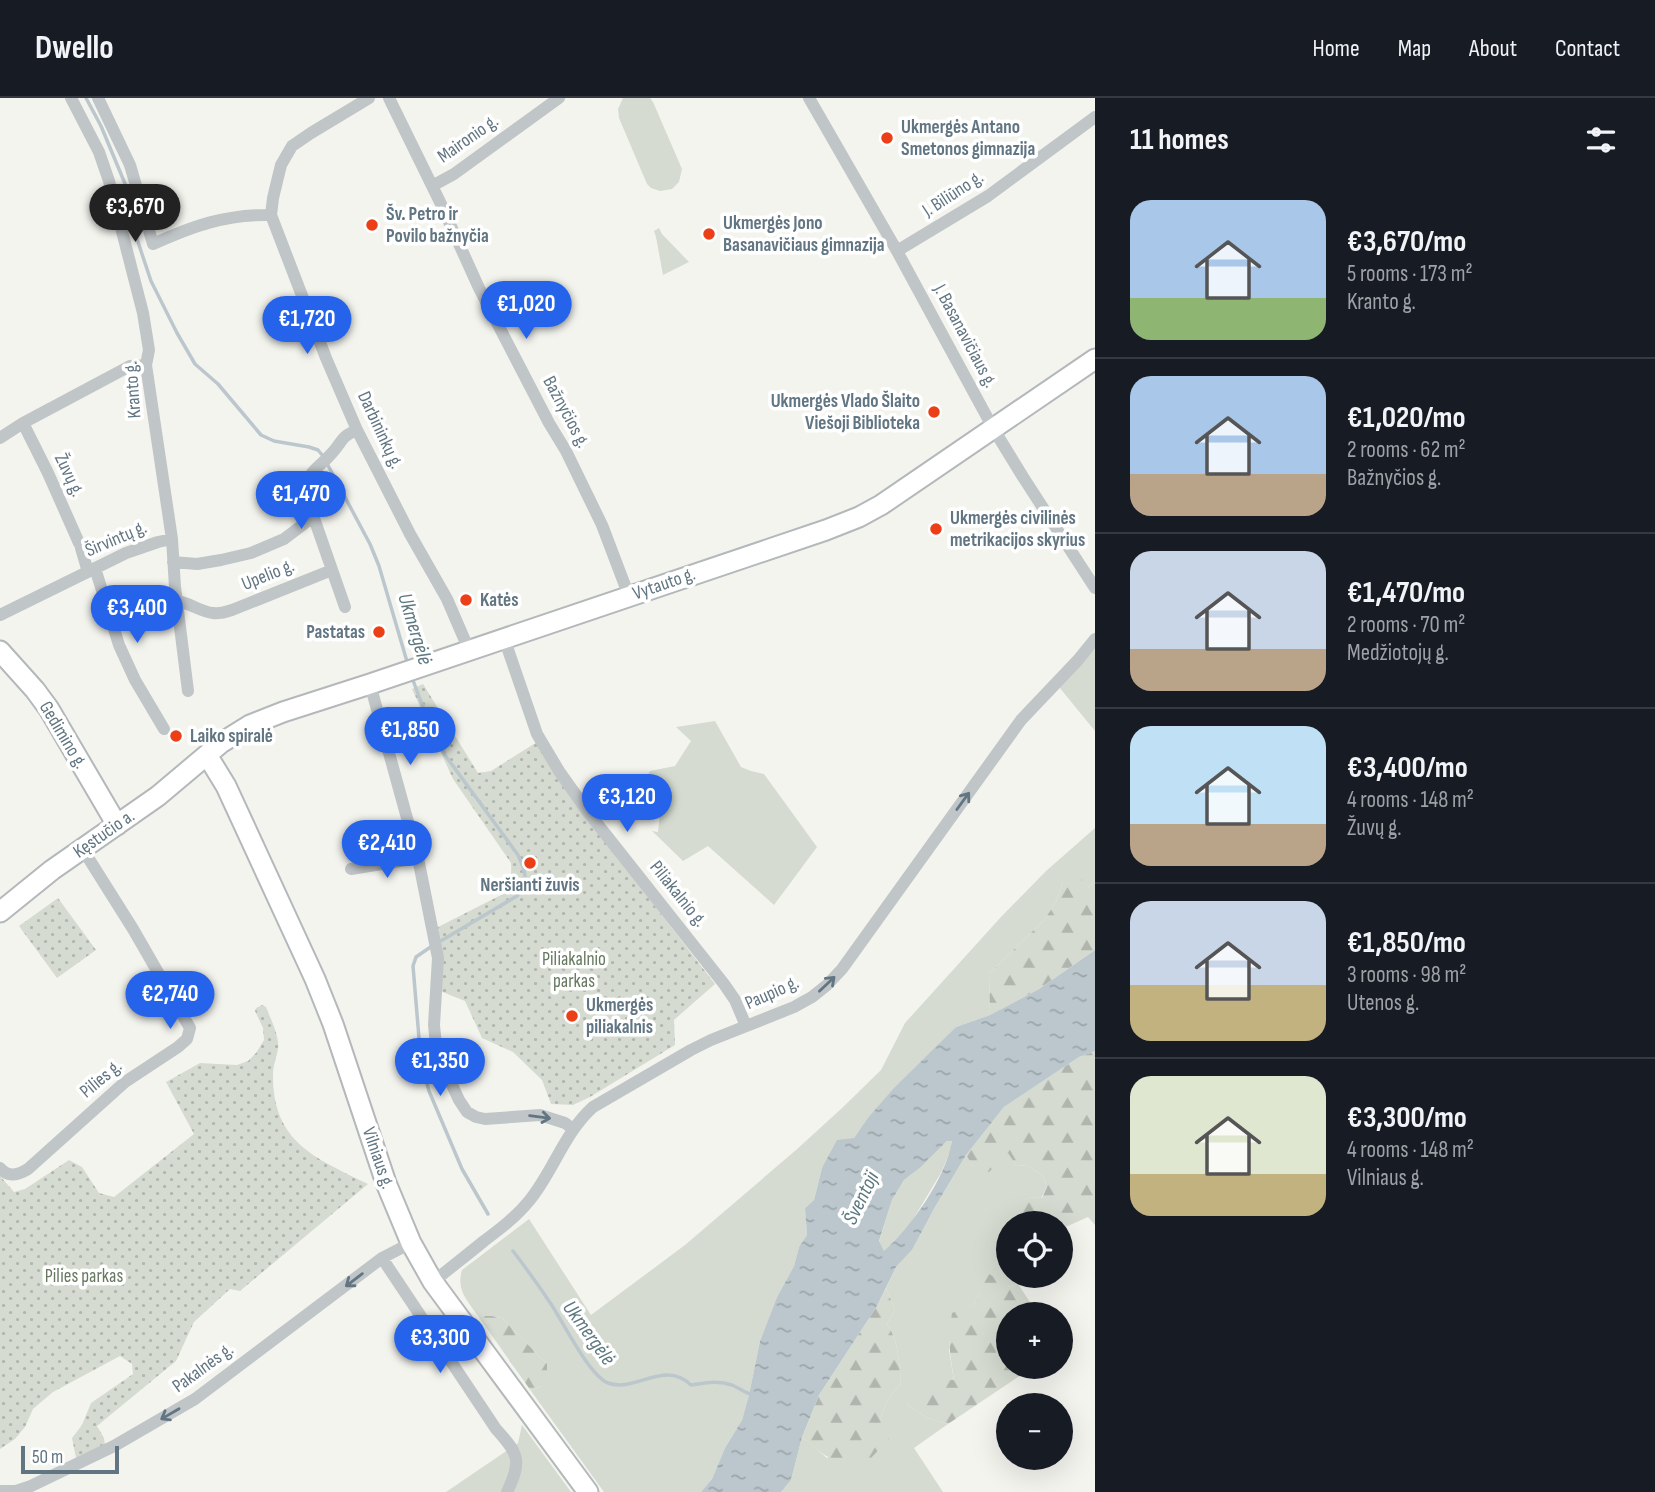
<!DOCTYPE html>
<html lang="en">
<head>
<meta charset="utf-8">
<style>
  :root { --surface:#171b24; --page:#242831; --text:#f1f3f6; --muted:#9ea1a6; --line:#363941; --accent:#2563eb }
  body { margin:0; font-family:"Sofia Sans Condensed",sans-serif; background:var(--page); color:var(--text); height:100vh; display:flex; flex-direction:column; font-size:26px; white-space:nowrap }
  * { box-sizing:border-box; margin:0 }
  p { font-size:23px; color:var(--muted) }
  .icon { flex:none; width:38px; height:38px; fill:none; stroke:currentColor; stroke-width:2; stroke-linecap:round; stroke-linejoin:round }
  .map { position:relative; flex:1; overflow:hidden }
  .details { display:flex; flex-direction:column; background:var(--surface); width:560px }
  .details>* { flex:none }
  .tools { position:absolute; left:996px; top:1113px; display:grid; gap:14px }
  .tools a { display:grid; place-items:center; width:77px; height:77px; border-radius:50%; background:var(--surface); box-shadow:0 7px 28px #0002; font-size:35px }
  .scale { position:absolute; left:21px; bottom:18px; width:98px; box-sizing:border-box; padding-left:7px; border:4px solid #617582; border-top:0; font-size:19px; line-height:24px; white-space:nowrap; color:#617582; -webkit-text-stroke:5px #fff; paint-order:stroke }
  .price { position:absolute; translate:-50% -60px; padding:0 16px; border-radius:24px; background:var(--accent); color:#fff; font-size:23px; line-height:46px; filter:drop-shadow(0 2px 4px #0008) }
  .price::after { content:''; position:absolute; left:50%; top:42px; width:21px; height:16px; margin-left:-10px; background:inherit; clip-path:polygon(0 0,100% 0,50% 100%) }
  .price.selected { background:#222; color:#fff }
  ul { padding:0; list-style:none }
  li { display:flex; align-items:center; gap:21px; height:175px; padding:0 35px }
  li+li { border-top:2px solid var(--line) }
  li span { display:grid; place-items:center; flex:none; width:196px; height:140px; border-radius:21px; color:#555 }
  li>.icon { margin-inline-start:auto }
  span .icon { width:84px; height:84px; fill:#fffc; stroke-width:1 }
  li b { font-size:30px }
  h2 { display:flex; justify-content:space-between; align-items:center; height:84px; padding:0 35px; font-size:30px }
  header { display:flex; align-items:center; gap:42px; box-sizing:border-box; height:98px; padding:0 35px; background:var(--surface); border-bottom:2px solid var(--line) }
  header strong { font-size:33px }
  nav { display:flex; gap:38px; margin-inline-start:auto; font-size:24px }
  main { display:flex; flex:1; min-height:0 }
  .map>svg:first-child { display:block }
  .grass { fill:#d5dbd0 }
  .forest { fill:url(#forest-firs) }
  .park { fill:url(#park-dots) }
  .water { fill:url(#water-ripples); fill-rule:evenodd }
  .lines { fill:none; stroke-linecap:round; stroke-linejoin:round }
  .stream { stroke:#bbc7cc; stroke-width:3.5 }
  .primary-casing { stroke:#b3b8bb; stroke-width:23 }
  .minor { stroke:#c0c5c7; stroke-width:12 }
  .primary { stroke:#fff; stroke-width:19 }
  .oneway { stroke:#617582 }
  .poi-dot { fill:#ec3f17; stroke:#fff; stroke-width:2.5 }
  .labels { text-anchor:middle; dominant-baseline:central; stroke-width:7; stroke-linejoin:round; paint-order:stroke }
  .poi-label { font-size:19px; font-weight:bold; fill:#617582; stroke:#fff; text-anchor:start }
  .street-label { font-size:19px; fill:#617582; stroke:#fff }
  .park-label { font-size:19px; fill:#667960; stroke:#fff }
  .water-label { font-size:21px; font-style:italic; fill:#5c7880; stroke:#fff }
</style>
</head>
<body>
<header>
<strong>Dwello</strong>
<nav><a>Home</a><a>Map</a><a>About</a><a>Contact</a></nav>
</header>
<main>
<div class="map">
<svg width="1095" height="1394" viewBox="0 0 1095 1394">
  <defs>
    <pattern id="forest-firs" width="22" height="20" patternUnits="userSpaceOnUse" patternTransform="scale(1.75)"><rect width="22" height="20" fill="#d5dbd0"/><path d="M5 1l3.5 6h-7zM16 11l3.5 6h-7z" fill="#b0b6ae"/></pattern>
    <pattern id="park-dots" width="8" height="8" patternUnits="userSpaceOnUse" patternTransform="scale(1.75)"><rect width="8" height="8" fill="#d5dbd0"/><path d="M2 2h.1M6 6h.1" fill="none" stroke="#b0b6ae" stroke-width="1.8" stroke-linecap="round"/></pattern>
    <pattern id="water-ripples" width="26" height="14" patternUnits="userSpaceOnUse" patternTransform="scale(1.75)"><rect width="26" height="14" fill="#bbc7cc"/><path d="M2 4q2-2 4 0t4 0M15 11q2-2 4 0t4 0" fill="none" stroke="#9ba6ab"/></pattern>
  </defs>
  <rect width="100%" height="100%" fill="#f4f4ef"/>
  <!-- grass -->
  <path class="grass" d="M623,0H650L653,4L682,71L679,84L672,91L660,93L651,90L647,86L619,20L618,11Z
    M659,130L662,136L689,164L663,177L656,139L654,133Z
    M1095,551V633L1059,589Z
    M715,623L741,669L751,673L764,676L817,749L774,807L708,748L683,763L652,733L658,734L661,703L651,696L645,683L650,673L675,668L691,643L676,629Z
    M1095,730V782L1088,790L1063,784L1056,804L1044,822L989,876L990,917L956,929L867,1021L854,1040L822,1070L814,1102L805,1110L807,1137L799,1149L794,1168L777,1199L760,1243L749,1297L742,1322L725,1350L712,1381L701,1394H604L531,1293L542,1288L547,1266L502,1220L492,1218H478C467,1202 456,1192 462,1172L529,1121L591,1217L685,1147L796,1052L841,1011L881,972L905,925L1000,820L1046,773Z
    M952,1042L951,1051L942,1073L911,1125L884,1154L879,1144L892,1102L904,1082L921,1069L947,1043Z
    M1008,1054L1016,1067L1028,1068L1043,1078L1047,1089L1041,1100L1031,1099L1021,1103L1017,1125H1008V1156L1000,1160L1008,1172V1178H1012L1018,1186L980,1197L974,1206L952,1216L949,1252L954,1283L910,1299L907,1306L927,1320L948,1326L914,1350L943,1394H781L791,1382L802,1339L827,1360L880,1322L887,1303L901,1285C899,1265 899,1243 887,1226L895,1212L886,1190L896,1169L912,1152L935,1109L966,1057L975,1071Z
    M522,1327L571,1394H446L518,1345Z"/>
  <!-- forest -->
  <path class="forest" d="M1077,776L1088,790L1095,782V852L1039,891L990,917L989,876L1044,822L1056,804L1063,784Z
    M1095,953V1127L1088,1119L1061,1131L1060,1125H1017L1020,1103L1031,1099L1042,1100L1047,1089L1043,1078L1028,1068L1016,1067L1008,1055L989,1074L975,1071L966,1057L1004,1009L1079,959Z
    M988,1175L1008,1189L1018,1186L1038,1216H1008V1269H1033L948,1326L927,1320L907,1306L909,1299L924,1286L937,1289L943,1282H954C950,1255 947,1243 952,1215L974,1206L980,1197L976,1185Z
    M886,1190L895,1212L887,1226C899,1243 899,1265 901,1285L887,1303L880,1322L889,1341L871,1360C832,1364 832,1365 802,1339L819,1297L877,1208Z
    M478,1218H492L502,1220L547,1266V1283L542,1288L531,1293Z"/>
  <!-- park -->
  <path class="park" d="M423,586L478,675L491,673L537,644L600,737L715,886L674,922L675,947L590,999L573,1007L551,1006L542,982L513,954L482,940L465,903L440,893L442,858L438,829L505,795C510,784 512,777 511,765L453,681L412,591Z
    M58,800L96,852L57,880L19,828Z
    M262,907L266,909C270,919 280,940 278,950C277,959 273,967 273,976C272,1044 315,1060 368,1086L240,1193L230,1191L194,1224L176,1263L97,1328L104,1340L105,1347L76,1360L72,1340L82,1327L91,1305L133,1276L132,1266L120,1258L53,1294L33,1311L25,1329L15,1341L0,1351V1078L14,1094L25,1091L69,1062L82,1069L99,1095L114,1099L194,1036L166,984L200,965L237,967L248,963L256,955L264,942L263,930L255,913L256,910Z"/>
  <!-- water -->
  <path class="water" d="M1095,852V953L1079,959L1004,1009L966,1057L935,1109L912,1152L896,1169L877,1208L819,1297L802,1339L791,1382L781,1394H701L712,1381L725,1350L742,1322L749,1297L760,1243L777,1199L794,1168L799,1149L807,1137L805,1110L814,1102L822,1070L837,1042L854,1040L867,1021L894,990L956,929L990,917L1039,891ZM947,1043H952C946,1080 911,1129 884,1153L879,1143L892,1102L904,1082L921,1069Z"/>
  <g class="lines">
    <!-- stream -->
    <path class="stream" d="M86,0L101,28L126,88L136,138L151,183L177,235L195,266L218,286L261,337L274,343L309,349L318,352L323,358L370,446L379,468L408,567
      M411,577L426,617L445,657L518,757C526,774 529,782 517,798L439,844
      M432,848L416,859L413,868L421,964L429,993L462,1071L488,1116
      M513,1153C526,1170 539,1188 551,1206C563,1224 589,1277 608,1285C635,1295 665,1261 691,1287C705,1285 718,1282 732,1287C739,1290 745,1295 753,1297"/>
    <!-- primary casing -->
    <g class="primary-casing">
      <path id="primary" d="M0,553L35,592L49,611L117,727
        M207,657L226,688L315,881L333,926L386,1085L411,1145L433,1184L588,1394
        M0,814L52,772L158,698L221,645L250,627L283,614L370,586L826,432L859,419L881,407L1095,261"/>
    </g>
    <!-- minor -->
    <path class="minor" d="M71,0L99,54L109,83L143,215L149,252L146,267L172,441L175,489L188,593
      M98,0L130,67L153,146C193,128 226,116 271,117
      M369,0L311,35L292,48L281,67L273,100L271,117L326,260L357,332L410,436L447,501L469,552
      M389,0L440,104L479,190L549,325L566,353L602,427L629,498
      M809,0L897,153L993,330L1023,379L1095,490
      M432,88L454,76L559,0
      M897,153L988,98L1095,19
      M23,325L48,375L79,445
      M0,340L23,325L130,268L146,267
      M81,450L88,474
      M173,464L197,466L221,462L251,455L284,441L313,419
      M95,470L119,547L135,582L164,631
      M177,503C190,505 201,514 213,515C220,516 226,514 232,512L332,472
      M345,509L308,403C305,370 314,376 332,355C343,343 340,339 357,332
      M0,517L126,455L158,444L172,441
      M504,540L537,636L559,673L588,714L724,886L735,902L746,928
      M370,586L418,760L438,860L434,927L436,947L443,967L459,1002L467,1014L476,1019L485,1021L540,1017L565,1025L573,1031
      M351,771L418,760
      M0,1070C9,1080 18,1077 28,1071L125,984L178,949L187,941L190,930L133,831L82,750
      M382,1160L496,1331C519,1356 522,1363 507,1394
      M433,1184C450,1170 467,1157 484,1143C500,1131 516,1119 529,1103C553,1074 564,1035 593,1009L691,952L711,942L794,909L812,899L827,887L842,871L1021,622L1078,562L1095,541
      M0,1393H16L31,1388L114,1348L195,1301L382,1160L411,1145"/>
    <!-- primary -->
    <use href="#primary" class="primary"/>
  </g>
  <!-- one-way arrows -->
  <defs><path id="oneway-shaft" d="M-6 0H5M1.5-3L5.5 0L1.5 3" fill="none" stroke-width="1.6" stroke-linecap="round" stroke-linejoin="round" transform="scale(1.75)"/></defs>
  <g class="oneway">
    <use href="#oneway-shaft" transform="translate(963 703) rotate(-54)"/>
    <use href="#oneway-shaft" transform="translate(827 886) rotate(-43)"/>
    <use href="#oneway-shaft" transform="translate(540 1019) rotate(7)"/>
    <use href="#oneway-shaft" transform="translate(354 1182) rotate(143)"/>
    <use href="#oneway-shaft" transform="translate(170 1316) rotate(150)"/>
  </g>
  <!-- markers -->
  <g class="poi-dot">
    <circle cx="887" cy="40" r="7"/>
    <circle cx="372" cy="127" r="7"/>
    <circle cx="709" cy="136" r="7"/>
    <circle cx="934" cy="314" r="7"/>
    <circle cx="936" cy="431" r="7"/>
    <circle cx="466" cy="502" r="7"/>
    <circle cx="379" cy="534" r="7"/>
    <circle cx="176" cy="638" r="7"/>
    <circle cx="530" cy="765" r="7"/>
    <circle cx="572" cy="918" r="7"/>
  </g>
  <g class="labels">
    <!-- poi labels -->
    <g class="poi-label">
      <text x="901" y="29">Ukmergės Antano<tspan x="901" dy="22">Smetonos gimnazija</tspan></text>
      <text x="386" y="116">Šv. Petro ir<tspan x="386" dy="22">Povilo bažnyčia</tspan></text>
      <text x="723" y="125">Ukmergės Jono<tspan x="723" dy="22">Basanavičiaus gimnazija</tspan></text>
      <text x="920" y="303" text-anchor="end">Ukmergės Vlado Šlaito<tspan x="920" dy="22">Viešoji Biblioteka</tspan></text>
      <text x="950" y="420">Ukmergės civilinės<tspan x="950" dy="22">metrikacijos skyrius</tspan></text>
      <text x="480" y="502">Katės</text>
      <text x="365" y="534" text-anchor="end">Pastatas</text>
      <text x="190" y="638">Laiko spiralė</text>
      <text x="530" y="787" text-anchor="middle">Neršianti žuvis</text>
      <text x="586" y="907">Ukmergės<tspan x="586" dy="22">piliakalnis</tspan></text>
    </g>
    <!-- street labels -->
    <g class="street-label">
      <text transform="translate(468 41) rotate(-35)">Maironio g.</text>
      <text transform="translate(953 96) rotate(-33)">J. Biliūno g.</text>
      <text transform="translate(965 238) rotate(62)">J. Basanavičiaus g.</text>
      <text transform="translate(133 292) rotate(-94)">Kranto g.</text>
      <text transform="translate(566 314) rotate(62)">Bažnyčios g.</text>
      <text transform="translate(380 332) rotate(65)">Darbininkų g.</text>
      <text transform="translate(69 377) rotate(65)">Žuvų g.</text>
      <text transform="translate(116 441) rotate(-23)">Širvintų g.</text>
      <text transform="translate(268 477) rotate(-22)">Upelio g.</text>
      <text transform="translate(664 486) rotate(-19)">Vytauto g.</text>
      <text transform="translate(63 637) rotate(59)">Gedimino g.</text>
      <text transform="translate(104 736) rotate(-35)">Kęstučio a.</text>
      <text transform="translate(678 796) rotate(51)">Piliakalnio g.</text>
      <text transform="translate(772 895) rotate(-24)">Paupio g.</text>
      <text transform="translate(101 981) rotate(-40)">Pilies g.</text>
      <text transform="translate(378 1060) rotate(71)">Vilniaus g.</text>
      <text transform="translate(203 1270) rotate(-36)">Pakalnės g.</text>
    </g>
    <!-- park labels -->
    <g class="park-label">
      <text x="574" y="861">Piliakalnio<tspan x="574" dy="22">parkas</tspan></text>
      <text x="84" y="1178">Pilies parkas</text>
    </g>
    <!-- water labels -->
    <g class="water-label">
      <text transform="translate(415 531) rotate(73)">Ukmergėlė</text>
      <text transform="translate(861 1100) rotate(-64)">Šventoji</text>
      <text transform="translate(589 1235) rotate(54)">Ukmergėlė</text>
    </g>
  </g>
</svg>
<div class="tools">
<a><svg class="icon" aria-label="locate" viewBox="0 0 24 24"><circle cx="12" cy="12" r="6"/><path d="M12 2v4M12 18v4M2 12h4M18 12h4"/></svg></a>
<a>+</a>
<a>−</a>
</div>
<div class="scale">50 m</div>
<b class="price selected" style="left:135px;top:146px">€3,670</b>
<b class="price" style="left:526px;top:243px">€1,020</b>
<b class="price" style="left:307px;top:258px">€1,720</b>
<b class="price" style="left:301px;top:433px">€1,470</b>
<b class="price" style="left:137px;top:547px">€3,400</b>
<b class="price" style="left:410px;top:669px">€1,850</b>
<b class="price" style="left:627px;top:736px">€3,120</b>
<b class="price" style="left:387px;top:782px">€2,410</b>
<b class="price" style="left:170px;top:933px">€2,740</b>
<b class="price" style="left:440px;top:1000px">€1,350</b>
<b class="price" style="left:440px;top:1277px">€3,300</b>
</div>
<section class="details">
<h2>11 homes<svg class="icon" aria-label="filters" viewBox="0 0 24 24"><path d="M4 7h16M4 17h16"/><circle cx="9" cy="7" r="2"/><circle cx="15" cy="17" r="2"/></svg></h2>
<ul>
<li><span style="background:linear-gradient(#a9c7e8 70%,#8fb573 0)"><svg class="icon" aria-label="home" viewBox="0 0 24 24"><path d="M3 11l9-7 9 7M6 9v11h12V9"/></svg></span><div><b>€3,670/mo</b><p>5 rooms · 173 m²</p><p>Kranto g.</p></div></li>
<li><span style="background:linear-gradient(#a9c7e8 70%,#b9a48a 0)"><svg class="icon" aria-label="home" viewBox="0 0 24 24"><path d="M3 11l9-7 9 7M6 9v11h12V9"/></svg></span><div><b>€1,020/mo</b><p>2 rooms · 62 m²</p><p>Bažnyčios g.</p></div></li>
<li><span style="background:linear-gradient(#c9d6e8 70%,#b9a48a 0)"><svg class="icon" aria-label="home" viewBox="0 0 24 24"><path d="M3 11l9-7 9 7M6 9v11h12V9"/></svg></span><div><b>€1,470/mo</b><p>2 rooms · 70 m²</p><p>Medžiotojų g.</p></div></li>
<li><span style="background:linear-gradient(#bfe0f5 70%,#b9a48a 0)"><svg class="icon" aria-label="home" viewBox="0 0 24 24"><path d="M3 11l9-7 9 7M6 9v11h12V9"/></svg></span><div><b>€3,400/mo</b><p>4 rooms · 148 m²</p><p>Žuvų g.</p></div></li>
<li><span style="background:linear-gradient(#c9d6e8 60%,#c2b280 0)"><svg class="icon" aria-label="home" viewBox="0 0 24 24"><path d="M3 11l9-7 9 7M6 9v11h12V9"/></svg></span><div><b>€1,850/mo</b><p>3 rooms · 98 m²</p><p>Utenos g.</p></div></li>
<li><span style="background:linear-gradient(#dfe7d0 70%,#c2b280 0)"><svg class="icon" aria-label="home" viewBox="0 0 24 24"><path d="M3 11l9-7 9 7M6 9v11h12V9"/></svg></span><div><b>€3,300/mo</b><p>4 rooms · 148 m²</p><p>Vilniaus g.</p></div></li>
</ul>
</section>
</main>
</body>
</html>
